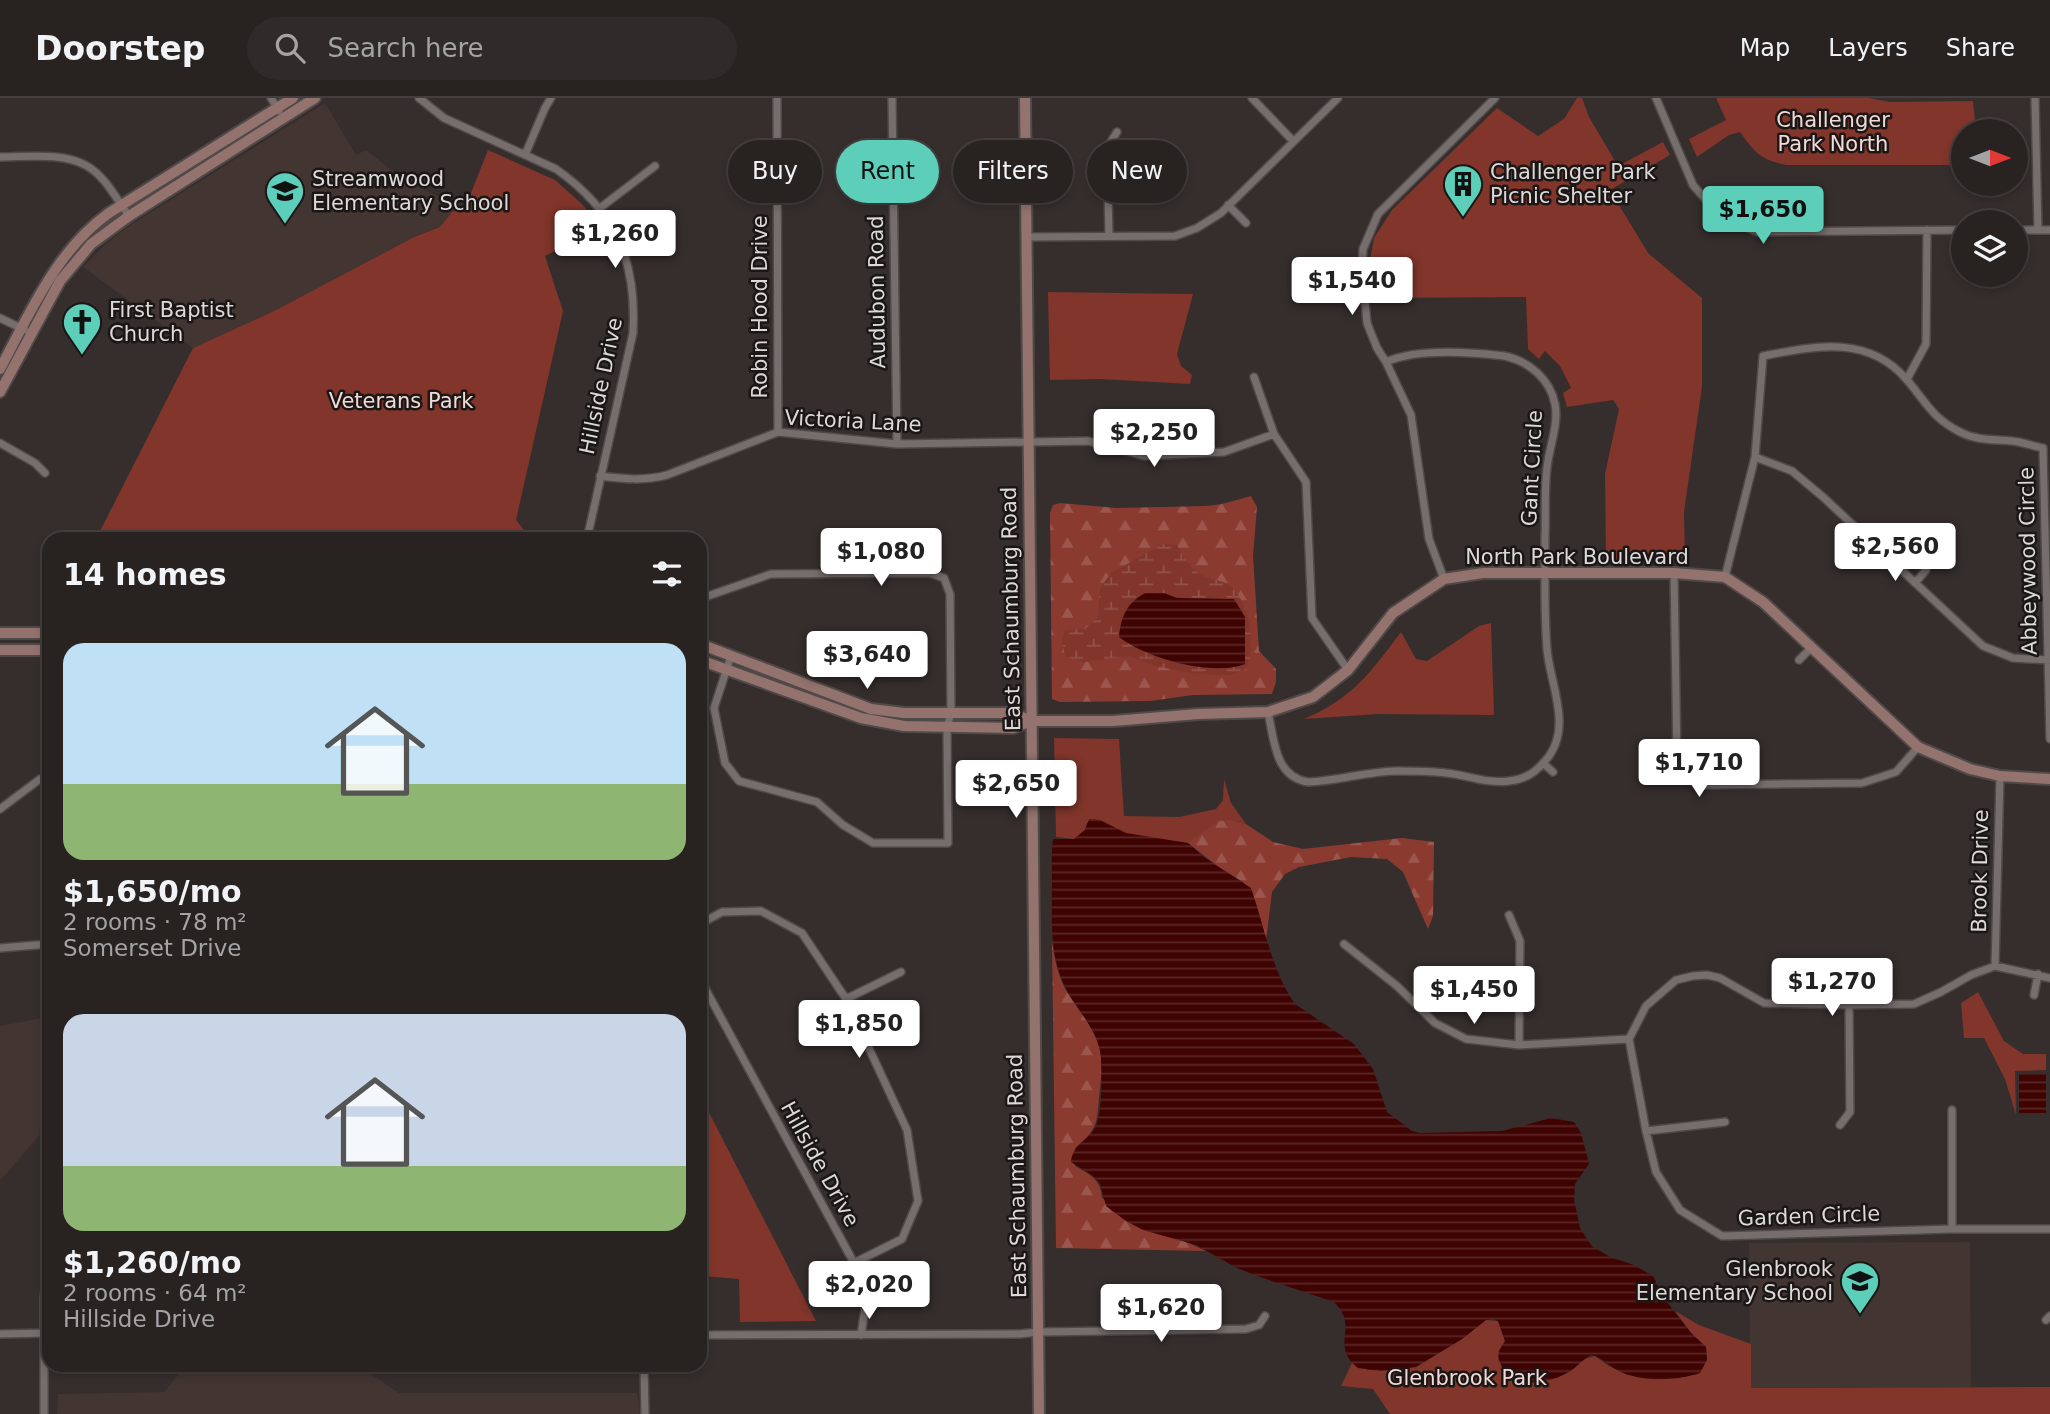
<!DOCTYPE html>
<html lang="en">
<head>
<meta charset="utf-8">
<style>
  :root { --surface:#282221; --page:#302a2a; --text:#f1f3f6; --muted:#a5a4a5; --line:#443f3f; --accent:#5dceb9 }
  body { margin:0; font-family:"DejaVu Sans",sans-serif; background:var(--page); color:var(--text); height:100vh; display:flex; flex-direction:column; font-size:26px; white-space:nowrap }
  * { box-sizing:border-box; margin:0 }
  p { font-size:23px; color:var(--muted) }
  .icon { flex:none; width:38px; height:38px; fill:none; stroke:currentColor; stroke-width:2; stroke-linecap:round; stroke-linejoin:round }
  .map { position:relative; flex:1; overflow:hidden }
  .drawer { position:absolute; left:42px; top:434px; width:665px; height:840px; display:flex; flex-direction:column; background:var(--surface); border-radius:21px; box-shadow:0 4px 10px #0003,0 0 0 2px var(--line) }
  .drawer>* { flex:none }
  .banner { position:absolute; left:728px; top:42px; width:665px; height:63px; display:flex; gap:14px }
  .needle { width:46px; rotate:90deg }
  .tools { position:absolute; left:1951px; top:21px; display:grid; gap:14px }
  .tools a { display:grid; place-items:center; width:77px; height:77px; border-radius:50%; background:var(--surface); box-shadow:0 4px 10px #0003,0 0 0 2px var(--line); font-size:35px }
  .price { position:absolute; translate:-50% -60px; padding:0 16px; border-radius:7px; background:#fff; color:#222; font-size:23px; line-height:46px; filter:drop-shadow(0 2px 4px #0008) }
  .price::after { content:''; position:absolute; left:50%; top:42px; width:21px; height:16px; margin-left:-10px; background:inherit; clip-path:polygon(0 0,100% 0,50% 100%) }
  .price.selected { background:var(--accent); color:#111 }
  ul { padding:0; list-style:none }
  li { display:grid; align-content:center; gap:14px; height:371px; padding:0 21px }
  li span { display:grid; place-items:center; height:217px; border-radius:21px; color:#555 }
  li>.icon { margin-inline-start:auto }
  span .icon { width:126px; height:126px; fill:#fffc; stroke-width:1 }
  li b { font-size:30px }
  h2 { display:flex; justify-content:space-between; align-items:center; height:84px; padding:0 21px; font-size:30px }
  .tag { padding:0 24px; border-radius:32px; background:var(--surface); box-shadow:0 4px 10px #0003,0 0 0 2px var(--line); font-size:24px; line-height:63px }
  .tag.selected { background:var(--accent); color:#111 }
  header { display:flex; align-items:center; gap:42px; box-sizing:border-box; height:98px; padding:0 35px; background:var(--surface); border-bottom:2px solid var(--line) }
  header strong { font-size:33px }
  nav { display:flex; gap:38px; margin-inline-start:auto; font-size:24px }
  .search { width:490px; height:63px; background:var(--page); display:flex; align-items:center; gap:18px; box-sizing:border-box; padding:0 24px; border-radius:38px; color:var(--muted); font-size:26px }
  .map>svg:first-child { display:block }
  .built { fill:#433532 }
  .green { fill:#81352b }
  .forest { fill:url(#forest-firs) }
  .wetland { fill:url(#wetland-marsh) }
  .water { fill:url(#water-rules) }
  .lines { fill:none; stroke-linecap:round; stroke-linejoin:round }
  .street-casing { stroke:#4f4948; stroke-width:10 }
  .secondary-casing { stroke:#4f4948; stroke-width:14 }
  .street { stroke:#766e6c; stroke-width:7 }
  .secondary { stroke:#94726d; stroke-width:10 }
  .labels { text-anchor:middle; dominant-baseline:central; stroke-width:5; stroke-linejoin:round; paint-order:stroke }
  .park-label { font-size:21px; fill:#f2d9d5; stroke:#1a1716 }
  .poi-label { font-size:21px; fill:#ded9d8; stroke:#1a1716; text-anchor:start }
  .street-label { font-size:21px; fill:#ded9d8; stroke:#1a1716 }
</style>
</head>
<body>
<header>
<strong>Doorstep</strong>
<div class="search"><svg class="icon" aria-label="search" viewBox="0 0 24 24"><circle cx="10" cy="10" r="6"/><path d="M15 15l6 6"/></svg>Search here</div>
<nav><a>Map</a><a>Layers</a><a>Share</a></nav>
</header>
<div class="map">
<svg width="2050" height="1316" viewBox="0 0 2050 1316">
  <defs>
    <pattern id="forest-firs" width="22" height="20" patternUnits="userSpaceOnUse" patternTransform="scale(1.75)"><rect width="22" height="20" fill="#8b3a30"/><path d="M5 1l3.5 6h-7zM16 11l3.5 6h-7z" fill="#9b564d"/></pattern>
    <pattern id="wetland-marsh" width="20" height="14" patternUnits="userSpaceOnUse" patternTransform="scale(1.75)"><rect width="20" height="14" fill="#81352b"/><path d="M1 5h8M5 5V1M11 12h8M15 12V8" fill="none" stroke="#925249"/></pattern>
    <pattern id="water-rules" width="6" height="5" patternUnits="userSpaceOnUse" patternTransform="scale(1.75)"><rect width="6" height="5" fill="#3f0302"/><path d="M0 2.5h6" fill="none" stroke="#5a2726"/></pattern>
  </defs>
  <rect width="100%" height="100%" fill="#352e2c"/>
  <!-- built -->
  <path class="built" d="M325,5L356,57L366,52L407,84L465,110L452,114L440,129L414,139L274,213L193,250L83,169L108,144L132,126Z
    M49,919V1026L0,1083V928Z
    M1970,1144L1971,1289L1750,1290L1749,1145Z
    M186,1267H358L399,1295H637L640,1316H57L58,1296L164,1294Z"/>
  <!-- green -->
  <path class="green" d="M1577,0H1582L1589,19L1618,68L1663,44L1670,57L1610,92L1648,155L1702,200V289L1684,414L1685,460L1606,463L1605,376L1619,311L1613,302L1567,309L1563,295L1571,290L1560,268L1545,253L1539,261L1528,251L1526,199L1372,200L1369,168L1374,140L1392,112L1497,10L1538,38L1564,21Z
    M1716,0H1869L1890,4L1973,3L1976,33H1964L1963,67H1786C1760,61 1756,56 1740,34L1729,37L1697,59L1689,41L1726,22Z
    M488,52L555,82L583,107L601,131L545,158L563,213L516,422L531,441H96L193,250L274,213L414,139L440,129L452,114L465,110Z
    M1048,194L1193,196L1177,256L1181,268L1192,277L1190,286L1100,281L1050,282Z
    M1491,525L1494,617L1378,616L1304,621C1353,600 1370,575 1401,534L1416,561L1427,563L1479,528Z
    M1054,640L1119,641L1124,718L1179,719L1216,711L1223,702L1224,681L1231,705L1246,726L1231,722L1190,746L1126,736L1094,721L1087,725L1085,732L1074,741L1056,739Z
    M1978,894L2004,943L2023,956H2046V972L2015,973L2016,1017L2005,981L1984,940H1964L1961,905Z
    M700,997L816,1223L740,1224L739,1181L703,1178L700,1172Z
    M1675,1213L1699,1227L1751,1246V1290L2050,1289V1316H1390L1373,1291L1341,1288L1352,1265L1368,1272L1416,1269L1462,1241L1486,1222L1498,1223L1505,1243L1498,1254L1584,1261L1595,1258L1609,1268L1628,1277L1707,1262L1706,1249L1691,1235Z"/>
  <!-- forest -->
  <path class="forest" d="M1251,398L1257,409L1253,458L1259,553L1276,571V584L1272,596L1193,597L1150,603L1060,604L1052,601L1050,415L1053,407L1060,405L1116,410L1206,408L1222,406Z
    M1231,722L1246,726L1273,744L1303,751L1402,740L1434,744L1433,818L1428,831L1403,774L1387,761L1351,759L1299,769L1285,776L1272,794L1266,843L1257,810L1243,784L1220,770L1188,745L1218,723Z
    M1052,842C1054,860 1058,878 1067,894C1078,911 1091,926 1098,945C1104,962 1101,981 1099,999C1097,1026 1097,1032 1075,1050V1068C1090,1076 1101,1082 1102,1100L1159,1136L1182,1142L1206,1153L1056,1150Z"/>
  <!-- wetland -->
  <path class="wetland" d="M1163,446L1177,447C1186,464 1192,474 1211,481C1216,482 1222,483 1227,486C1250,499 1256,549 1246,571L1232,577H1216L1184,574L1155,568L1128,558L1084,564L1065,558L1062,543L1065,532L1085,531L1098,519L1100,490L1111,475Z"/>
  <!-- water -->
  <path class="water" d="M1145,495H1164L1177,500L1234,501L1245,519V566C1212,579 1146,560 1119,539C1121,518 1127,505 1145,495Z
    M1089,721L1100,722L1126,735L1188,745L1205,760L1251,790C1265,830 1271,871 1295,906L1354,946L1373,971L1387,1014L1412,1033L1420,1035L1502,1033L1551,1020L1574,1024L1581,1035L1589,1066L1575,1086L1574,1101L1580,1130L1587,1141L1592,1148L1610,1159L1634,1167L1653,1178L1664,1200L1691,1235L1706,1249L1707,1262L1700,1275C1677,1283 1640,1284 1619,1273C1609,1268 1602,1259 1591,1257C1582,1262 1577,1269 1569,1274C1550,1285 1519,1291 1504,1271C1495,1259 1498,1254 1505,1243L1498,1223L1492,1221L1486,1222L1462,1241L1416,1269L1381,1273L1358,1270C1329,1248 1360,1229 1334,1204L1257,1178L1237,1170L1196,1147L1143,1132L1126,1123L1106,1108L1100,1086L1093,1078L1071,1064C1072,1046 1092,1041 1097,1025C1102,1009 1102,977 1101,960C1099,932 1077,913 1065,889C1049,856 1052,820 1052,784C1052,770 1051,755 1053,741H1074L1085,732Z
    M2019,976H2046V1015H2019Z"/>
  <g class="lines">
    <!-- street casing -->
    <g class="street-casing">
      <path id="street" d="M271,0L279,13
        M419,0L444,20L556,71C616,113 637,163 633,235L587,441
        M777,0L778,334
        M892,0L897,346
        M1252,0L1293,43
        M1656,0L1693,87L1719,117L1757,134L1964,132
        M2035,0L2038,132
        M525,57L545,10L551,0
        M0,59C27,59 63,54 87,68C105,78 117,102 129,118
        M1228,107L1246,125
        M600,110L655,68
        M2016,132H2050
        M1109,138L1107,50L1117,34
        M1026,139L1175,138L1197,130L1221,115L1338,0
        M0,220L25,232
        M1254,279L1274,336L1306,384L1312,520L1348,572
        M1907,281L1926,246L1927,132
        M0,345L35,365L45,375
        M1755,359L1792,373L1823,399L1983,548L2013,560L2048,562
        M600,378C624,381 644,383 667,377L778,334L897,346L1088,343L1145,358L1224,354L1274,336
        M1674,475L1677,660L1686,680L1701,687L1862,685L1896,674L1918,649
        M1725,479L1755,359L1763,258C1814,248 1868,236 1907,282C1926,304 1932,320 1960,334C1977,343 1994,341 2012,343C2022,344 2033,348 2043,350L2050,641
        M1444,481L1429,441L1411,317L1386,264L1377,250L1367,225L1362,173L1363,151L1378,116L1495,0
        M1915,485L1926,472
        M700,503L705,499L771,476L929,475L944,480L950,496L951,615L947,629L948,745H873L843,727L817,704L739,683L725,665L714,610L731,558
        M1799,562L1812,549
        M1268,614C1274,642 1275,679 1308,684C1338,683 1368,673 1398,673C1414,673 1430,673 1446,675C1467,677 1487,686 1509,683C1523,682 1536,674 1545,663C1574,631 1550,587 1547,551C1544,514 1545,476 1545,439C1546,416 1544,392 1547,370C1549,349 1559,327 1555,306C1550,281 1529,263 1504,258C1470,254 1417,250 1386,264
        M1543,665L1553,674
        M0,711L40,681L49,679
        M1509,817L1520,843L1519,947
        M700,826L722,814L761,813L802,835L846,901L907,1032L918,1103L902,1141L854,1165
        M1344,846L1397,888L1435,925L1466,941L1519,947L1629,941
        M0,850L49,846
        M1995,868L2000,678
        M2050,880L1995,868L1971,877L1941,894L1914,906L1849,907L1764,905L1720,880L1707,877L1693,878L1676,882L1646,908L1629,941L1646,1033L1656,1074L1680,1112L1722,1138L1952,1131H2050
        M700,881L854,1165L866,1204L861,1237
        M2034,897L2038,876
        M846,901L901,874
        M1952,1012V1131
        M1840,1027L1850,1014L1849,907
        M1646,1033L1725,1024
        M2046,1222L2050,1218
        M0,1236L48,1235
        M700,1237L1019,1236L1039,1234L1246,1231L1259,1227L1265,1218
        M644,1267L645,1316
        M44,1316V1200L49,1161"/>
    </g>
    <!-- secondary casing -->
    <g class="secondary-casing">
      <path id="secondary" d="M1025,0L1039,1316
        M0,271C30,215 56,153 109,115L293,0
        M0,294L60,183L91,146L129,118L315,0
        M0,535H49
        M700,546L871,611L904,615H1013L1031,623
        M0,552H49
        M700,562L861,620L904,628L1013,630L1031,623H1113L1198,616L1268,614L1313,599L1348,572L1393,515L1444,481L1483,475H1674L1725,479L1763,504L1918,649L1970,671L2000,678L2050,681"/>
    </g>
    <!-- street -->
    <use href="#street" class="street"/>
    <!-- secondary -->
    <use href="#secondary" class="secondary"/>
  </g>
  <!-- icons -->
  <defs>
    <g id="building-pin" transform="scale(2.0125)"><path d="M0 17L-7.5 6A9.5 9.5 0 1 1 7.5 6Z" fill="#5dceb9" stroke="#1a1716"/><path d="M-4-6H4V6H1V3H-1V6H-4ZM-2.5-4.3h1.7v1.8h-1.7ZM.8-4.3h1.7v1.8H.8ZM-2.5-1h1.7V.8h-1.7ZM.8-1h1.7V.8H.8Z" fill="#111"/></g>
    <g id="school-pin" transform="scale(2.0125)"><path d="M0 17L-7.5 6A9.5 9.5 0 1 1 7.5 6Z" fill="#5dceb9" stroke="#1a1716"/><path d="M0-5L7-2L0 1L-7-2ZM-4 1L0 2.5L4 1V4Q0 6-4 4Z" fill="#111"/></g>
    <g id="church-pin" transform="scale(2.0125)"><path d="M0 17L-7.5 6A9.5 9.5 0 1 1 7.5 6Z" fill="#5dceb9" stroke="#1a1716"/><path d="M-1.2-6h2.4v3.5h3.3v2.4h-3.3V6h-2.4V-.1h-3.3v-2.4h3.3Z" fill="#111"/></g>
  </defs>
  <g fill-rule="evenodd">
    <use href="#building-pin" x="1463" y="86"/>
    <use href="#school-pin" x="285" y="93"/>
    <use href="#church-pin" x="82" y="224"/>
    <use href="#school-pin" x="1860" y="1183"/>
  </g>
  <g class="labels">
    <!-- park labels -->
    <g class="park-label">
      <text x="1833" y="22">Challenger<tspan x="1833" dy="24">Park North</tspan></text>
      <text x="401" y="303">Veterans Park</text>
      <text x="1467" y="1280">Glenbrook Park</text>
    </g>
    <!-- poi labels -->
    <g class="poi-label">
      <text x="1490" y="74">Challenger Park<tspan x="1490" dy="24">Picnic Shelter</tspan></text>
      <text x="312" y="81">Streamwood<tspan x="312" dy="24">Elementary School</tspan></text>
      <text x="109" y="212">First Baptist<tspan x="109" dy="24">Church</tspan></text>
      <text x="1833" y="1171" text-anchor="end">Glenbrook<tspan x="1833" dy="24">Elementary School</tspan></text>
    </g>
    <!-- street labels -->
    <g class="street-label">
      <text transform="translate(877 194) rotate(-91)">Audubon Road</text>
      <text transform="translate(760 209) rotate(-90)">Robin Hood Drive</text>
      <text transform="translate(601 288) rotate(-78)">Hillside Drive</text>
      <text transform="translate(853 323) rotate(3)">Victoria Lane</text>
      <text transform="translate(1532 370) rotate(-87)">Gant Circle</text>
      <text x="1577" y="459">North Park Boulevard</text>
      <text transform="translate(2028 463) rotate(-91)">Abbeywood Circle</text>
      <text transform="translate(1011 511) rotate(-91)">East Schaumburg Road</text>
      <text transform="translate(1980 773) rotate(-89)">Brook Drive</text>
      <text transform="translate(820 1066) rotate(61)">Hillside Drive</text>
      <text transform="translate(1017 1078) rotate(-91)">East Schaumburg Road</text>
      <text transform="translate(1809 1118) rotate(-2)">Garden Circle</text>
    </g>
  </g>
</svg>
<div class="tools">
<a><svg class="needle" viewBox="-14 -14 28 28"><path d="M0-13l5 13h-10z" fill="#e53935"/><path d="M0 13l5-13h-10z" fill="#a5a4a5"/></svg></a>
<a><svg class="icon" aria-label="layers" viewBox="0 0 24 24"><path d="M12 4l9 5-9 5-9-5zM3 14l9 5 9-5"/></svg></a>
</div>
<b class="price selected" style="left:1763px;top:148px">$1,650</b>
<b class="price" style="left:615px;top:172px">$1,260</b>
<b class="price" style="left:1352px;top:219px">$1,540</b>
<b class="price" style="left:1154px;top:371px">$2,250</b>
<b class="price" style="left:1895px;top:485px">$2,560</b>
<b class="price" style="left:881px;top:490px">$1,080</b>
<b class="price" style="left:867px;top:593px">$3,640</b>
<b class="price" style="left:1699px;top:701px">$1,710</b>
<b class="price" style="left:1016px;top:722px">$2,650</b>
<b class="price" style="left:1832px;top:920px">$1,270</b>
<b class="price" style="left:1474px;top:928px">$1,450</b>
<b class="price" style="left:859px;top:962px">$1,850</b>
<b class="price" style="left:869px;top:1223px">$2,020</b>
<b class="price" style="left:1161px;top:1246px">$1,620</b>
<div class="banner">
<a class="tag">Buy</a>
<a class="tag selected">Rent</a>
<a class="tag">Filters</a>
<a class="tag">New</a>
</div>
<section class="drawer">
<h2>14 homes<svg class="icon" aria-label="filters" viewBox="0 0 24 24"><path d="M4 7h16M4 17h16"/><circle cx="9" cy="7" r="2"/><circle cx="15" cy="17" r="2"/></svg></h2>
<ul>
<li><span style="background:linear-gradient(#bfe0f5 65%,#8fb573 0)"><svg class="icon" aria-label="home" viewBox="0 0 24 24"><path d="M3 11l9-7 9 7M6 9v11h12V9"/></svg></span><div><b>$1,650/mo</b><p>2 rooms · 78 m²</p><p>Somerset Drive</p></div></li>
<li><span style="background:linear-gradient(#c9d6e8 70%,#8fb573 0)"><svg class="icon" aria-label="home" viewBox="0 0 24 24"><path d="M3 11l9-7 9 7M6 9v11h12V9"/></svg></span><div><b>$1,260/mo</b><p>2 rooms · 64 m²</p><p>Hillside Drive</p></div></li>
</ul>
</section>
</div>
</body>
</html>
